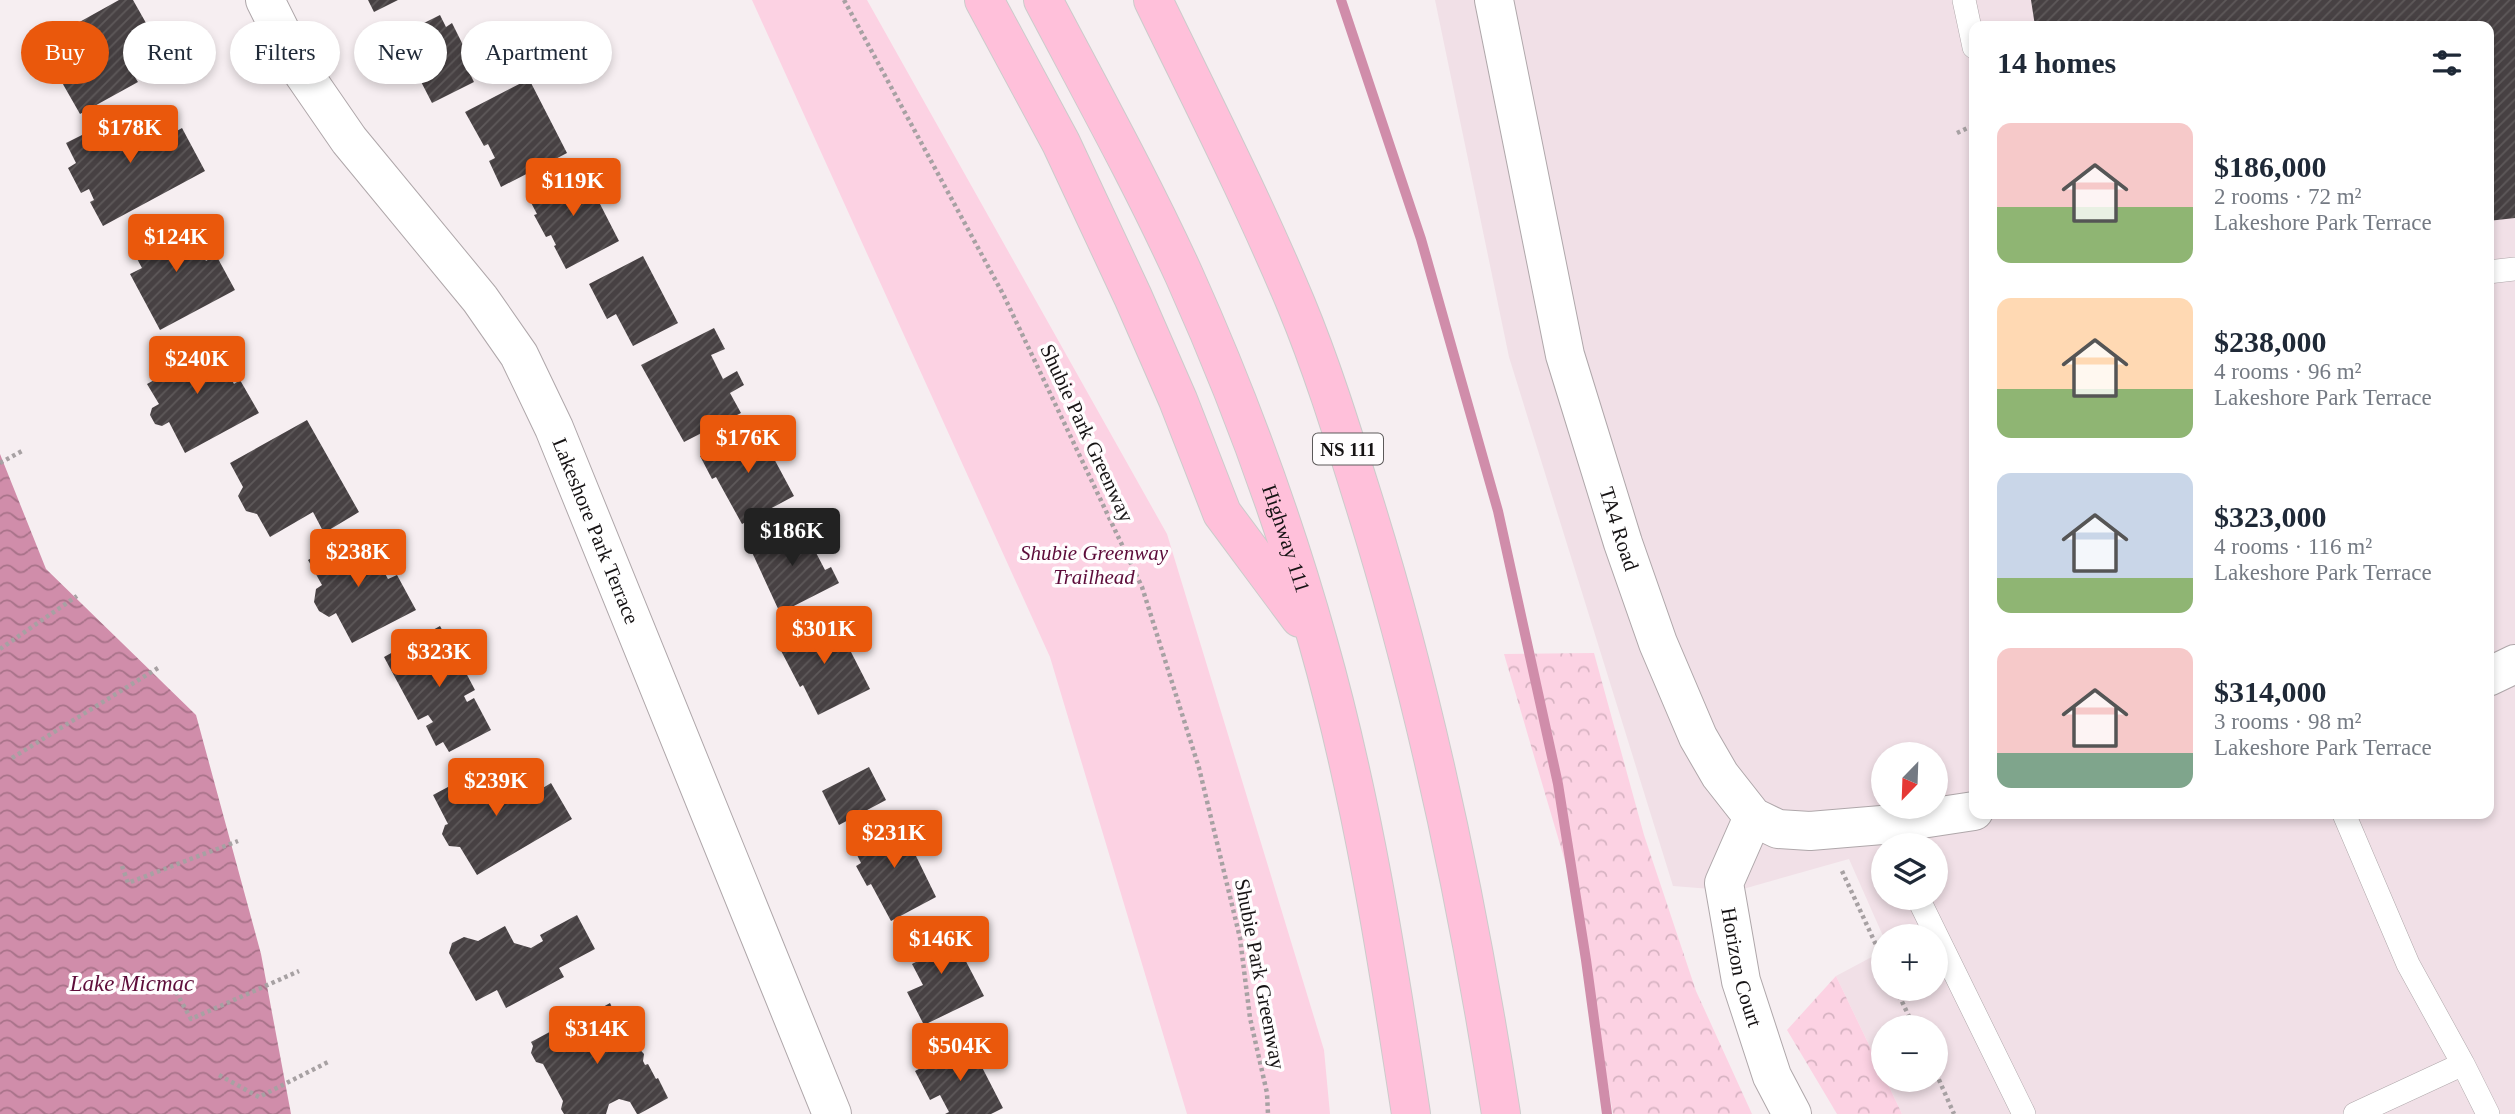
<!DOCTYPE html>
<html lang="en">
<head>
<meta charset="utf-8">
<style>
  :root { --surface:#fff; --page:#f6f6f7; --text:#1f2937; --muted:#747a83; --accent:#ea580c }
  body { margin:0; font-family:Georgia,serif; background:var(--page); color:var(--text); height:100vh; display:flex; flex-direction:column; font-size:26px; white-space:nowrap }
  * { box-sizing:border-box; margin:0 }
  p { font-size:23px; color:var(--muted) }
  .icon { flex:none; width:38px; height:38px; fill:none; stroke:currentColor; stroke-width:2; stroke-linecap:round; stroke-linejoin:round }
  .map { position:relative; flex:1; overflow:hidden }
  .details { position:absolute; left:1969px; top:21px; width:525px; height:798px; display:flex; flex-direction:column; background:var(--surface); border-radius:14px; box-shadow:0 4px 10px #0003 }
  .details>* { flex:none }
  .hud { position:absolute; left:21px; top:21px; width:665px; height:63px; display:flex; gap:14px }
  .needle { width:46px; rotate:203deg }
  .fabs { position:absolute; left:1871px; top:742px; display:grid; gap:14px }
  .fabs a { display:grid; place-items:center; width:77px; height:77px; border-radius:50%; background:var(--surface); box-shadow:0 4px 10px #0003; font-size:35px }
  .price { position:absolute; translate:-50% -60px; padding:0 16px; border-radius:7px; background:var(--accent); color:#fff; font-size:23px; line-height:46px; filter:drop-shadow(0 2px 4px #0008) }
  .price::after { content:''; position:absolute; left:50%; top:42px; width:21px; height:16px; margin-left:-10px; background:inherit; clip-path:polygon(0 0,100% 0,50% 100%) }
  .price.active { background:#222; color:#fff }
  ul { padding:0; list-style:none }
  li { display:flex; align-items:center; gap:21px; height:175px; padding:0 28px }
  li span { display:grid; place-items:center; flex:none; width:196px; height:140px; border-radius:14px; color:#555 }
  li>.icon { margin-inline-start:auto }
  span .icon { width:84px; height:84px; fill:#fffc; stroke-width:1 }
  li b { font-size:30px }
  h2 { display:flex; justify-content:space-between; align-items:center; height:84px; padding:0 28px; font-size:30px }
  .chip { padding:0 24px; border-radius:32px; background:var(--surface); box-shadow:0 4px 10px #0003; font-size:24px; line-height:63px }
  .chip.active { background:var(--accent); color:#fff }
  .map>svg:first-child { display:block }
  .built { fill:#f1e0e7; fill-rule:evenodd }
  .forest { fill:url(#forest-crowns) }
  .park { fill:#fcd2e3 }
  .water { fill:url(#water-waves) }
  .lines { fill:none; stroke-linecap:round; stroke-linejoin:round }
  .stream { stroke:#d08daa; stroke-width:10 }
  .building { fill:url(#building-hatch) }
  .lane-casing { stroke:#afa7aa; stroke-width:24 }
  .street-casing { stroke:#afa7aa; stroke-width:40 }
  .highway-casing { stroke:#cccbcb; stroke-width:40 }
  .path { stroke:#a7a1a3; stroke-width:4.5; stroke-dasharray:3.5 3.5; stroke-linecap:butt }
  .lane { stroke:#fff; stroke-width:23 }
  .street { stroke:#fff; stroke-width:38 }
  .highway { stroke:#ffc0da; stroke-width:38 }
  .labels { text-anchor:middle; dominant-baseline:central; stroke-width:7; stroke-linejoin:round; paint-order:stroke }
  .shield { fill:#fffdfe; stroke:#5c595a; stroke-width:2 }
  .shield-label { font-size:19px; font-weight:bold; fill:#161314 }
  .street-label { font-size:21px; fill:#161314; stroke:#fffdfe }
  .park-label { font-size:21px; font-style:italic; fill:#5d0c3a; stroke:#fffdfe }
  .water-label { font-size:23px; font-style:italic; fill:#5e0d3a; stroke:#fffdfe }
</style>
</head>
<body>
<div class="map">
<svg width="2515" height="1114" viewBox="0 0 2515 1114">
  <defs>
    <pattern id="forest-crowns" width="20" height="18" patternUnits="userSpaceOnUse" patternTransform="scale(1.75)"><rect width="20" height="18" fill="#fcd2e3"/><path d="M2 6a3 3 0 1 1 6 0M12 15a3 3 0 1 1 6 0" fill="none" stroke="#d7b3c2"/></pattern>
    <pattern id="water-waves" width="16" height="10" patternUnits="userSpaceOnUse" patternTransform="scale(1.75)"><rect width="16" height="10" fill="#d08daa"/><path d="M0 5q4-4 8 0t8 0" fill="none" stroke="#a87289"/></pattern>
    <pattern id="building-hatch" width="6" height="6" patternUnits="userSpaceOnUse" patternTransform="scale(1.75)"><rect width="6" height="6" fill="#474143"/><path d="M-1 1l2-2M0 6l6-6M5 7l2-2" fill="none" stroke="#5e595a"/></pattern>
  </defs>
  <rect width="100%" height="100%" fill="#f6eef1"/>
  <!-- built -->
  <path class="built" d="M1435,0H2515V1114H1902L1886,1080H1936V1027H1883V1074L1836,976L1883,951V989H1936V936H1883L1849,859L1736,891L1673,886L1509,357ZM1974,26H2488V814H1974ZM1883,754H1936V807H1883ZM1883,845H1936V898H1883Z"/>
  <!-- forest -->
  <path class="forest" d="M1594,653L1644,835L1696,991L1752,1114H1613L1574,892L1504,654Z
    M1836,976L1883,1074V1080H1886L1902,1114H1837L1787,1030Z"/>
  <!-- park -->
  <path class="park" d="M752,0H867L1167,534L1324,1050L1330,1114H1187L1050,657Z"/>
  <!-- water -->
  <path class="water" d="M0,454L46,569L196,715L261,954L291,1114H0Z"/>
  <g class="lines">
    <!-- stream -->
    <path class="stream" d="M1341,0L1421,239L1498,511L1558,784L1586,960L1607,1114"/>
  </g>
  <!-- building -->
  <path class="building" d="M119,0H133L150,30L137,37L149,61L131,71L138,82L80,114L40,44Z
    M368,0H398L374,12Z
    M2031,0H2515V218L2488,221V26H2035Z
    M440,15L446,27L452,23L468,55L462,58L474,82L432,103L416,72L409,75L399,55L404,52L396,37Z
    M529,79L567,153L501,187L489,161L495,158L488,144L484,146L465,112Z
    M140,106L151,125L149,138L152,145L182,128L205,171L103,226L90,202L94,200L89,189L81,193L68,168L76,163L66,143Z
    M581,167L619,241L566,269L554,246L556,245L551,235L546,237L534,215L537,214L527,195Z
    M181,215L206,261L216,255L235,290L160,330L130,274L142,268L129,244Z
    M643,256L678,323L633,346L616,314L607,319L589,284Z
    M714,328L725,349L711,355L723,379L737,371L744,385L730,393L741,413L684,442L641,365Z
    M198,337L204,341L209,350L208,355L210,358L207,360L213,372L224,366L234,384L240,380L259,413L185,453L169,422L162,426L155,424L150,415L152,408L159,404L147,384L160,377L151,362Z
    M307,420L359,512L324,533L313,512L270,537L257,514L246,511L238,496L243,487L230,463Z
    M757,427L794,496L742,524L716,477L712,479L700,456Z
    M800,522L825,570L831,567L839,583L780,613L750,548Z
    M355,534L363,550L370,546L388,579L397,575L416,610L352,643L336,613L329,617L319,611L314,602L316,589L322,585L308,560Z
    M833,617L870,689L818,715L803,685L800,687L778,645Z
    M440,626L452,648L456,646L469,669L465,671L475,690L464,696L467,702L474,698L491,730L449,752L443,742L436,746L426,726L433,722L428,715L418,720L384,657Z
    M491,764L504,786L510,783L520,802L551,783L572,819L477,875L460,847L449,846L442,834L445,825L448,824L433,795Z
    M869,767L886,800L839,825L822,791Z
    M897,821L907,840L913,836L919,838L924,846L922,854L916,856L936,897L891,921L871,884L867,886L856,866L861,863L852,845Z
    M577,915L595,949L559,968L564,977L506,1008L497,990L476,1001L449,953L452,943L464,937L478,941L505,926L514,943L531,948L543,941L540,935Z
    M946,923L984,996L924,1025L907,992L923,985L912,964L918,961L909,942Z
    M610,1003L629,1044L633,1042L644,1054L643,1061L645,1065L648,1064L656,1079L658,1078L668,1098L639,1114H637L630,1102L619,1099L609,1104L606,1114H564L561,1109L563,1101L543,1064L536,1062L531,1053L533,1046L531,1042L585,1013L587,1016Z
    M969,1042L1003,1108L991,1114H945L949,1112L940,1095L930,1100L915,1071Z"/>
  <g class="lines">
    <!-- lane casing -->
    <g class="lane-casing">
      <path id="lane" d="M1964,0L1974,47
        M2488,272L2515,269
        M2344,814L2408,964L2463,1064L2355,1114
        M1918,898L2024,1114
        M2463,1064L2488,1114"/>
    </g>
    <!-- street casing -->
    <g class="street-casing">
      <g id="street">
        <path id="s1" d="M265,0L298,66L349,140L480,299L519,355L554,428L832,1114"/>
        <path id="s2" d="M1494,0L1565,355L1623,543L1658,643L1698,737L1720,775L1753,817L1778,829L1810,831L1882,825L1974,811"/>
        <path d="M2488,677L2515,664"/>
        <path id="s3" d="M1753,817L1724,883L1741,981L1772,1076L1792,1114"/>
      </g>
    </g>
    <!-- highway casing -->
    <g class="highway-casing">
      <g id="highway">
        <path d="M984,0L1061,143L1133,297L1178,400L1222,513L1300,618"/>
        <path id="s4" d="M1043,0C1091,91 1141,181 1184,275C1237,393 1283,517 1318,642C1362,797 1387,956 1411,1114"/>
        <path d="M1153,0C1202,101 1253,201 1296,304C1323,369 1344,438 1365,505C1427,704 1469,908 1501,1114"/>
      </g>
    </g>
    <!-- path -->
    <path class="path" d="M844,0L1003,294L1142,587L1199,768L1240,938L1250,1018L1267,1093L1268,1114
      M1957,133L1974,125
      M0,463L22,451
      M0,649L77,596
      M12,758L158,668
      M122,866L128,883L238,841
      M1842,871L1883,960
      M1896,989L1914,1027
      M176,992L191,1019L299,971
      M1936,1073L1954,1114
      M219,1075L259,1097L328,1062"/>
    <!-- lane -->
    <use href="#lane" class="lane"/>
    <!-- street -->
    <use href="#street" class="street"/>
    <!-- highway -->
    <use href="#highway" class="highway"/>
  </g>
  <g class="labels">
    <!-- shield labels -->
    <rect class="shield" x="1313" y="433.5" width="70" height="31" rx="5"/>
    <g class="shield-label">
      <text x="1348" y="449">NS 111</text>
    </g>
    <!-- street labels -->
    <g class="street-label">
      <text transform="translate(1087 433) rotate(65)">Shubie Park Greenway</text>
      <text stroke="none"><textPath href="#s2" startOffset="544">TA4 Road</textPath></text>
      <text stroke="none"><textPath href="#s1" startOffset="630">Lakeshore Park Terrace</textPath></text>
      <text stroke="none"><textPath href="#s4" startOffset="592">Highway 111</textPath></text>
      <text stroke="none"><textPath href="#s3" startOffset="158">Horizon Court</textPath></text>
      <text transform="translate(1260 974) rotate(79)">Shubie Park Greenway</text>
    </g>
    <!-- park labels -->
    <g class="park-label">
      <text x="1094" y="553">Shubie Greenway<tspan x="1094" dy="24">Trailhead</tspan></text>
    </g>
    <!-- water labels -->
    <g class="water-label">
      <text x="132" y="983">Lake Micmac</text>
    </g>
  </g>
</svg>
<div class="fabs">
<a><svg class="needle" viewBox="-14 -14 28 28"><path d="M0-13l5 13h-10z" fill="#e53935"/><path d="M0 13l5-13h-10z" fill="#747a83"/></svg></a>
<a><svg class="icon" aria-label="layers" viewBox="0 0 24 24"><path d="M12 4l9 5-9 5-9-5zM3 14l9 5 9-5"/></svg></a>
<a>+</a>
<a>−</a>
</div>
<b class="price" style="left:130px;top:165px">$178K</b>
<b class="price" style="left:573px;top:218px">$119K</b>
<b class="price" style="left:176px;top:274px">$124K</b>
<b class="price" style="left:197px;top:396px">$240K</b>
<b class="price" style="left:748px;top:475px">$176K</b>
<b class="price active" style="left:792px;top:568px">$186K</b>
<b class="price" style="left:358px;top:589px">$238K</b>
<b class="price" style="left:824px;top:666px">$301K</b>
<b class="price" style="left:439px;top:689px">$323K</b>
<b class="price" style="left:496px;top:818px">$239K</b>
<b class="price" style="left:894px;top:870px">$231K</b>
<b class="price" style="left:941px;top:976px">$146K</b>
<b class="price" style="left:597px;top:1066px">$314K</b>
<b class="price" style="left:960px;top:1083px">$504K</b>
<div class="hud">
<a class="chip active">Buy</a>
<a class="chip">Rent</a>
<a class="chip">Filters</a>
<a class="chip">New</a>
<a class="chip">Apartment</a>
</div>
<section class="details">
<h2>14 homes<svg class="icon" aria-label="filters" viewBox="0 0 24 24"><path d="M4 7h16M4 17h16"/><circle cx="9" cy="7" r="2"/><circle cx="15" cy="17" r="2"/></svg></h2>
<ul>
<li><span style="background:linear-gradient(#f6c9c9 60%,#8fb573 0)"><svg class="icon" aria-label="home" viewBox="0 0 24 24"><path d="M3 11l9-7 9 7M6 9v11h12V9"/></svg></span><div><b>$186,000</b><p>2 rooms · 72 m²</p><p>Lakeshore Park Terrace</p></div></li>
<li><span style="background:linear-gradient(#ffd9b3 65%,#8fb573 0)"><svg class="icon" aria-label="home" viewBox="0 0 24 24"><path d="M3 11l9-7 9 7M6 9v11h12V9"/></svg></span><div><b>$238,000</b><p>4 rooms · 96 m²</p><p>Lakeshore Park Terrace</p></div></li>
<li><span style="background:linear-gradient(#c9d6e8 75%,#8fb573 0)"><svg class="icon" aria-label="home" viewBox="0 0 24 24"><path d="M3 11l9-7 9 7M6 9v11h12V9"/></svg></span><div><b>$323,000</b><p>4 rooms · 116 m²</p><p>Lakeshore Park Terrace</p></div></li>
<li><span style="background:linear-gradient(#f6c9c9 75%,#7fa58c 0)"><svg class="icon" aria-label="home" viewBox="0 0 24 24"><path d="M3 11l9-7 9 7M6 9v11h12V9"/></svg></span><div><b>$314,000</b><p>3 rooms · 98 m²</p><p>Lakeshore Park Terrace</p></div></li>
</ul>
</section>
</div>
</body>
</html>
